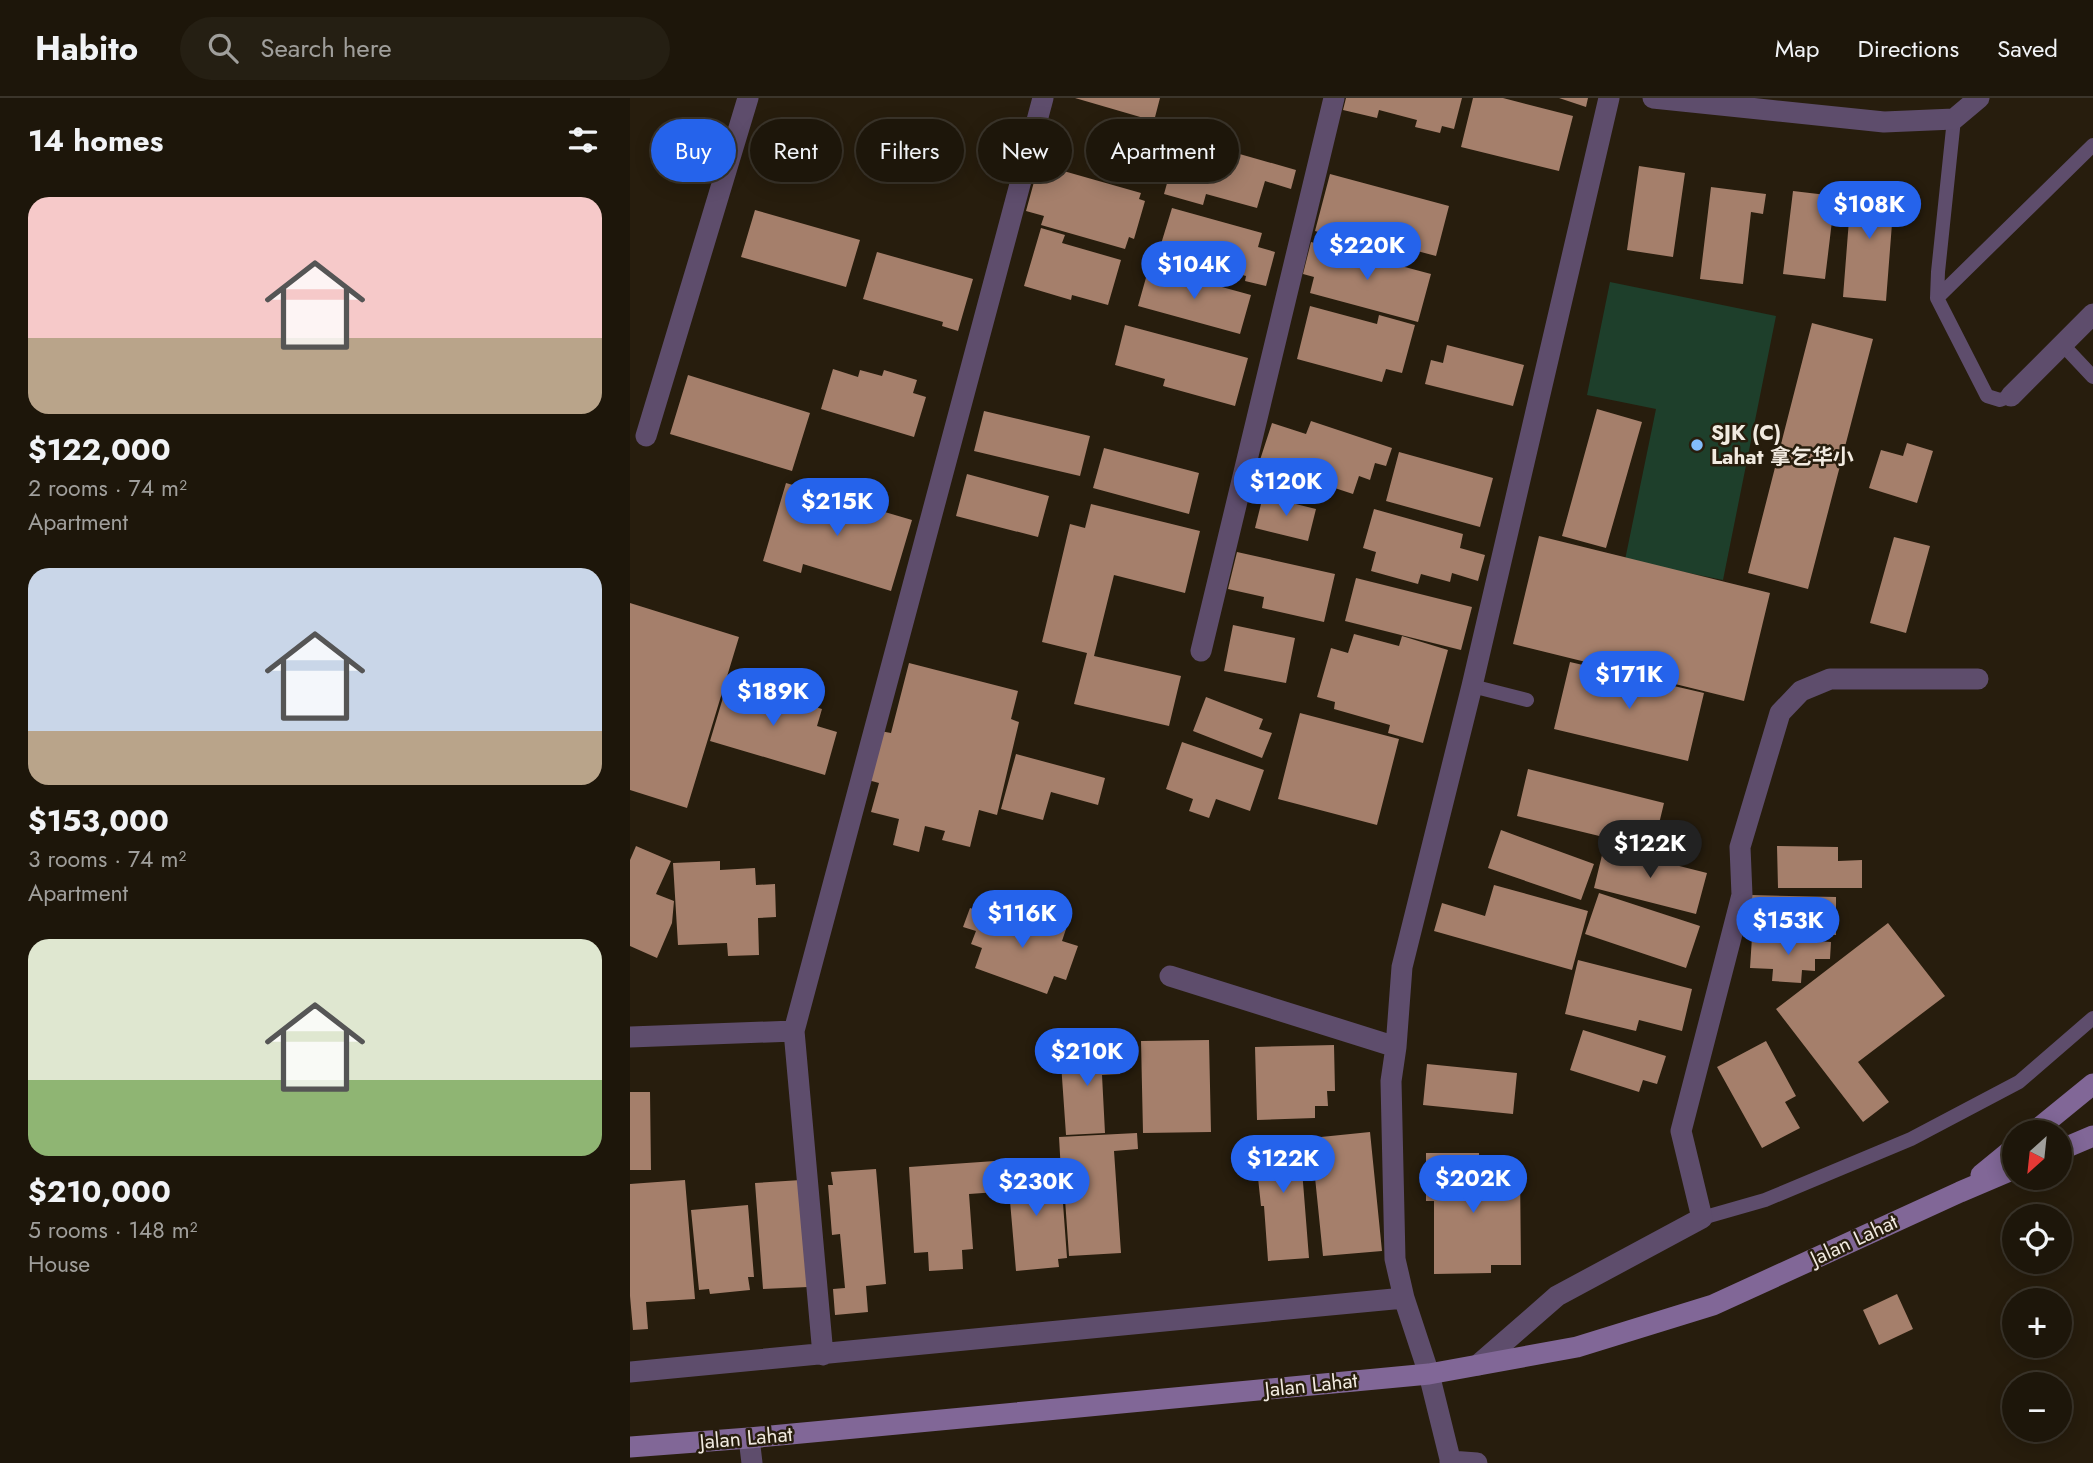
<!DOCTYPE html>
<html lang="en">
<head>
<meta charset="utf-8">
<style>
  :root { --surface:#1d160a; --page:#251f13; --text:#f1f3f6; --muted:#a09f9c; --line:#3b352b; --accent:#2563eb }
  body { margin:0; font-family:Jost,"Noto Sans SC",sans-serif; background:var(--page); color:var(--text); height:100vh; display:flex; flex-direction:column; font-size:26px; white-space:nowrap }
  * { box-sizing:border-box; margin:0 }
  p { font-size:23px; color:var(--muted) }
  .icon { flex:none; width:38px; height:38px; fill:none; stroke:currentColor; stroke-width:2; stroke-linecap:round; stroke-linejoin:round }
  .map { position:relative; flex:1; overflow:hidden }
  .sheet { display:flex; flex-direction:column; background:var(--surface); width:630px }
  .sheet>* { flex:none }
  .hud { position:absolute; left:21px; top:21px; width:665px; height:63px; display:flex; gap:14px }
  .needle { width:46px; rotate:207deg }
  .controls { position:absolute; left:1372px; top:1022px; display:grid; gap:14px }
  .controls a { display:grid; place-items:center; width:70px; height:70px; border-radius:50%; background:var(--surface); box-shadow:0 4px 18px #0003,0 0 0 2px var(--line); font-size:35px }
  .price { position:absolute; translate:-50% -60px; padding:0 16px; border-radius:24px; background:var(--accent); color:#fff; font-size:23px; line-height:46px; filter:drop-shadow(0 2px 4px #0008) }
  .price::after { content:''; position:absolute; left:50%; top:42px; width:21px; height:16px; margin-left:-10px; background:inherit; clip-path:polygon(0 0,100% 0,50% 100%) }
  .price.active { background:#222; color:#fff }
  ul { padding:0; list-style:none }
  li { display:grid; align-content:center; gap:14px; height:371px; padding:0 28px }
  li span { display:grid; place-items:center; height:217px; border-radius:21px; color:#555 }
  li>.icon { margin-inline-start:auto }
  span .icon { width:126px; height:126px; fill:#fffc; stroke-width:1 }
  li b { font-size:30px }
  h2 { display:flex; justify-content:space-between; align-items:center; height:84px; padding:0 28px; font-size:30px }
  .pill { padding:0 24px; border-radius:32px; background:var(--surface); box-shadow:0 4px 18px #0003,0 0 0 2px var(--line); font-size:24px; line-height:63px }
  .pill.active { background:var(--accent); color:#fff }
  header { display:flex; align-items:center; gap:42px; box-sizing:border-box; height:98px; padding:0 35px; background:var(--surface); border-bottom:2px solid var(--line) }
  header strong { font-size:33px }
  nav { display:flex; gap:38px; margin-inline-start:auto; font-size:24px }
  .search { width:490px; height:63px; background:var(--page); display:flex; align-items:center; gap:18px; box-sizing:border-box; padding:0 24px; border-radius:38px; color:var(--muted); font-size:26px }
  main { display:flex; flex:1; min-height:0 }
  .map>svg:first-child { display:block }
  .green { fill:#1e3f2b }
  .building { fill:#a57f6b }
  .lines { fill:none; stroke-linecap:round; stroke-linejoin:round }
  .lane { stroke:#5e4d6c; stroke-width:14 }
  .street { stroke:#5e4d6c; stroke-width:21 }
  .secondary { stroke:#816797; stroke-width:21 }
  .poi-dot { fill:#83bcfb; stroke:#271d0d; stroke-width:2.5 }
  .labels { text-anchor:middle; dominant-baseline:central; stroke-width:5; stroke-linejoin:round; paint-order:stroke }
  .poi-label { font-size:21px; font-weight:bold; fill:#f1eae0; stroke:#271d0d; text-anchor:start }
  .street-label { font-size:21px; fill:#f1eae0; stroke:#271d0d }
</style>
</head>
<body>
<header>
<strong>Habito</strong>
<div class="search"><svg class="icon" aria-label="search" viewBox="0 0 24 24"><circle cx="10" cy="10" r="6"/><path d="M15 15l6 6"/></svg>Search here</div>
<nav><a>Map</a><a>Directions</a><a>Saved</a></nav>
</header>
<main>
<section class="sheet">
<h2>14 homes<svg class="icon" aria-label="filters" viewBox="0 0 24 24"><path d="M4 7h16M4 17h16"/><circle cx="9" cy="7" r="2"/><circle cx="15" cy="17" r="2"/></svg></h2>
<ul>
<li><span style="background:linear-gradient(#f6c9c9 65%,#b9a48a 0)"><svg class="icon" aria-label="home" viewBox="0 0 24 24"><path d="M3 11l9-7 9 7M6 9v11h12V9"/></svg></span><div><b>$122,000</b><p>2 rooms · 74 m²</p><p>Apartment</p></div></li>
<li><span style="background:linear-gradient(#c9d6e8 75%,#b9a48a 0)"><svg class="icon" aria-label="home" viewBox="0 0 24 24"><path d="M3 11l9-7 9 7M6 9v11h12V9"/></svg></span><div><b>$153,000</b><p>3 rooms · 74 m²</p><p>Apartment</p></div></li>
<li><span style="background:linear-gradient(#dfe7d0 65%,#8fb573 0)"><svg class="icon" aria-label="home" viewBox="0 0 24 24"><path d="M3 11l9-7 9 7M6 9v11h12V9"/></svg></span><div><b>$210,000</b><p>5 rooms · 148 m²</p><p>House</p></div></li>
</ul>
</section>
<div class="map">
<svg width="1463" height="1365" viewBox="0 0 1463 1365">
  <rect width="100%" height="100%" fill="#271d0d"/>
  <!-- green -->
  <path class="green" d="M980,184L1146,218L1093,482L995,462L1026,311L957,297Z"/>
  <!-- building -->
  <path class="building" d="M445,0H530L524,23Z
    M716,0H832L824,31L812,28L810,35L785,29L787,22L749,12L747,20L713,12Z
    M843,0H873L943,18L929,73L831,49Z
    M929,0H958L956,9Z
    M550,39L666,72L661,91L635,83L627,110L576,96L573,107L534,96Z
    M1009,68L1055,75L1043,159L997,152Z
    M430,72L511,95L509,101L515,103L504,141L499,139L495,151L411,127L414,118L396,113L407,73L428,79Z
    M700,76L819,108L806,158L742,141L740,149L685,133Z
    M1222,83L1265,87L1256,203L1213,199Z
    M1081,89L1136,96L1133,116L1121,114L1113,186L1070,181Z
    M1163,93L1205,98L1195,181L1153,176Z
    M542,110L632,135L628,149L645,154L636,188L615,183L616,178L553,160L556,153L531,146Z
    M125,112L230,142L216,189L111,159Z
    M411,130L435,137L432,145L491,162L478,207L442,197L441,202L394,188Z
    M681,144L801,176L788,224L680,195L684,179L673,176Z
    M247,154L343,181L328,233L312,228L313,224L233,201Z
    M519,169L621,197L610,236L508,208Z
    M680,208L747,226L749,217L785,227L772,275L756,271L752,284L667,261Z
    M1182,225L1243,241L1178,491L1118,475Z
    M495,227L618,260L605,308L533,288L535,281L485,267Z
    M817,247L894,267L883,308L795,286L801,262L813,265Z
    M203,271L228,279L230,272L252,278L254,272L287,282L283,295L296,299L284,339L191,311Z
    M58,277L180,315L162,373L40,336Z
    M967,311L1012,324L976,450L932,438Z
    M354,313L460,338L450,378L344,353Z
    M681,323L762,350L756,368L745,365L740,382L729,378L723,396L629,365L642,325L676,336Z
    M1277,345L1303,353L1287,405L1239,390L1251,352L1273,358Z
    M474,350L569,375L559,416L463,390Z
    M769,354L863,380L850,429L756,403Z
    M337,376L419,398L408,439L326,418Z
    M156,385L282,422L261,493L173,466L171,475L133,463Z
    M633,398L686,411L678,443L625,430Z
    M461,406L570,433L555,495L484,477L464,558L551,578L539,628L444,606L457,555L412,544L440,426L455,430Z
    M744,411L833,436L830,450L855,457L848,483L822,475L820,484L791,476L788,486L741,473L746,454L733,450Z
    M909,438L1140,495L1114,603L883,546Z
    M1264,439L1300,448L1276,535L1240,525Z
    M607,454L705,476L694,524L632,510L634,499L598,491Z
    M726,480L842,509L831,552L715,523Z
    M0,505L109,539L57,710L0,692Z
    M603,527L665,540L656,585L594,573Z
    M724,536L769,548L772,538L818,552L793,645L758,635L760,627L704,611L705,604L687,599L701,550L718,555Z
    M940,564L1074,595L1058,663L924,631Z
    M279,565L388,593L381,621L389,624L367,717L349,712L340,749L312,742L315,733L295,728L289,754L263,747L269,721L241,714L249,685L238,682L250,633L261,635Z
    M98,583L192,611L187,628L207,634L195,677L80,643Z
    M576,599L633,621L629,631L642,635L632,660L563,633Z
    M670,615L769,641L747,727L648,701Z
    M552,644L634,672L620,713L586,701L579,720L559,713L563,701L536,691Z
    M386,656L475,680L468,707L421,694L413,722L371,711Z
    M898,671L1034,705L1023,751L887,718Z
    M871,732L964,766L951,802L858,770Z
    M6,748L41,763L26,796L44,803L42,825L27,860L0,848V762Z
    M1147,748L1208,749V763L1232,762V790H1148Z
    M974,749L1077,775L1066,816L964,790Z
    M90,763V772L125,770L126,787L145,786L146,819L128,820L129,857L98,858L97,845L48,847L43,765Z
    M864,787L958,813L942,872L804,833L812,805L855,818Z
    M969,795L1070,828L1056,870L955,836Z
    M1121,797L1206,799V837L1120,835Z
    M340,810L410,835L418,815L439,822L432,843L448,848L436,882L424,878L417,896L345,870L352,850L341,846L346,833L333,829Z
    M1258,825L1315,898L1228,964L1259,1004L1233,1024L1146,911Z
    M1122,839L1201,844L1200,861H1185V873L1172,872L1171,885L1142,883L1143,871L1120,870Z
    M948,862L1062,891L1052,933L1009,922L1006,933L935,916Z
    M953,932L1036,958L1027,986L1013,982L1009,994L940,972Z
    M579,942L581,1034L513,1035L511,943Z
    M1136,943L1166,998L1155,1004L1170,1030L1132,1050L1087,969Z
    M704,947L705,993H697L698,1008H685V1020L627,1022L625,949Z
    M489,948L490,976L472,977L475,1035L436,1037L431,965L444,964L443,950Z
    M797,966L887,975L883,1016L793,1007Z
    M0,994H20L21,1072H0Z
    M740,1034L752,1153L693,1158L681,1040Z
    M507,1035L508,1051L484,1053L491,1155L439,1158L435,1101H445L442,1074H431L429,1039Z
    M679,1039L681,1058L671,1059L679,1160L638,1163L634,1108H631L626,1061L619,1062L618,1044Z
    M796,1055H849V1074H890L891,1167H861V1175L804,1176V1103H796Z
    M365,1063L367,1094L339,1096L343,1151L332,1152L333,1171L299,1173L298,1154L284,1155L279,1069Z
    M420,1065L422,1093L432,1092L437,1160L428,1161L429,1169L386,1173L377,1068Z
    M246,1071L256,1186L236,1188L238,1214L205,1217L203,1191L215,1190L210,1136L202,1137L198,1087H203L201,1074Z
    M55,1082L65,1201L16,1204L18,1231L3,1232L0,1198V1086Z
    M171,1082L178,1189L133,1191L125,1085Z
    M118,1107L124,1179H118L120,1192L80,1196L79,1191L69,1192L61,1112Z
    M1267,1196L1283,1231L1249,1247L1233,1212Z"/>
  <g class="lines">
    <!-- lane -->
    <path class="lane" d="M1324,21L1308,174L1307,200L1357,298L1370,302L1381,298
      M1307,200L1463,47
      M1432,246L1463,279
      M842,588L897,602
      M1072,1120L1135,1102L1281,1041L1389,984L1463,920"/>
    <!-- street -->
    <path class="street" d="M1023,0L1254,24L1324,21L1349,0
      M1381,298L1463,216
      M16,338L118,0
      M571,553L704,0
      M540,878L766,949
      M0,939L164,933
      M193,1257L164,933L413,0
      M848,1267L927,1198L1072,1120L1051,1033L1112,797L1110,749L1150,615L1171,593L1200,581H1348
      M0,1274L774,1200
      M119,1340L122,1365
      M820,1363L847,1365
      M821,1365L799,1276L774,1200L765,1161L761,983L766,949L772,869L842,588L979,0"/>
    <!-- secondary -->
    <path class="secondary" d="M1404,1034L1463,986
      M1430,1052L1463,1038
      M1351,1077L1384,1050
      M0,1349L119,1340L799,1276L947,1249L1083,1207L1330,1094L1384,1071"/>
  </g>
  <!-- markers -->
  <circle class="poi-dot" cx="1067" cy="347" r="7"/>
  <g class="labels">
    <!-- poi labels -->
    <g class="poi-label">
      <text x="1081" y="335">SJK (C)<tspan x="1081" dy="24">Lahat 拿乞华小</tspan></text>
    </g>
    <!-- street labels -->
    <g class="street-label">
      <text transform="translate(1224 1142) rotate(-25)">Jalan Lahat</text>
      <text transform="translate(681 1287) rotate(-6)">Jalan Lahat</text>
      <text transform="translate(116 1340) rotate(-5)">Jalan Lahat</text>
    </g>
  </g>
</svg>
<div class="controls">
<a><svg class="needle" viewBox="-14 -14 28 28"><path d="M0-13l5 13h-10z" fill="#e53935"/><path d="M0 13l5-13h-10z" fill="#a09f9c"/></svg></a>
<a><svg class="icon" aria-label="locate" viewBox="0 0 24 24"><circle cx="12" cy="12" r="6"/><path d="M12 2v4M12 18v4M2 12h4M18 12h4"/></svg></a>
<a>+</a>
<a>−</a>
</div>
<b class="price" style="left:1239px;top:143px">$108K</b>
<b class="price" style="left:737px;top:184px">$220K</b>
<b class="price" style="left:564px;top:203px">$104K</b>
<b class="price" style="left:656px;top:420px">$120K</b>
<b class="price" style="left:207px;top:440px">$215K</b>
<b class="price" style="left:999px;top:613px">$171K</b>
<b class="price" style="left:143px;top:630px">$189K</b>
<b class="price active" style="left:1020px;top:782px">$122K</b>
<b class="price" style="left:392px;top:852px">$116K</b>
<b class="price" style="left:1158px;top:859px">$153K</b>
<b class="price" style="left:457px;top:990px">$210K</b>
<b class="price" style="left:653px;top:1097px">$122K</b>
<b class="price" style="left:843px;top:1117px">$202K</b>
<b class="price" style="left:406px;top:1120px">$230K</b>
<div class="hud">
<a class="pill active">Buy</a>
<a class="pill">Rent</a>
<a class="pill">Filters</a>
<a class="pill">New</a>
<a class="pill">Apartment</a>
</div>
</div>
</main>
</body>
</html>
